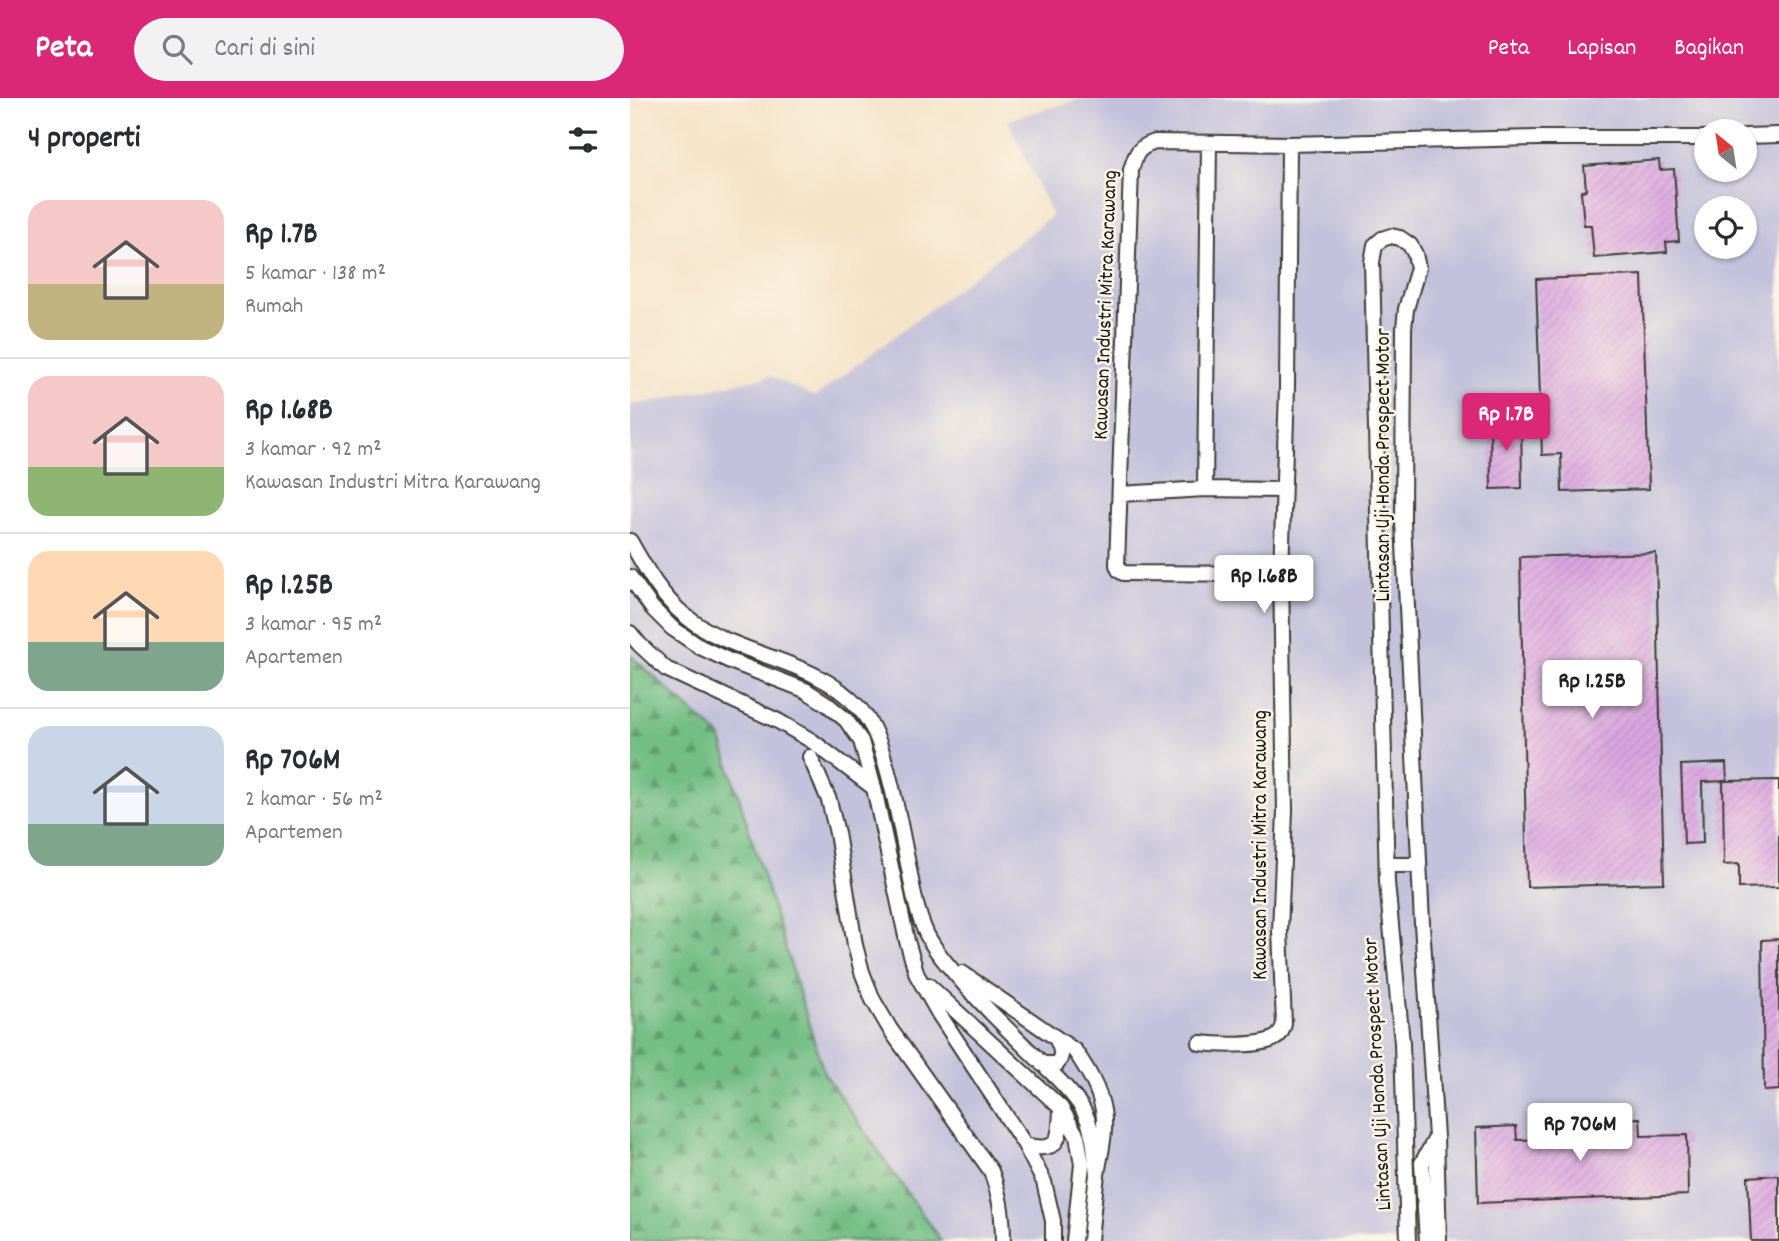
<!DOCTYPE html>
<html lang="id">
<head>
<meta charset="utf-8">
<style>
  :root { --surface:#fff; --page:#f2f2f3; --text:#2b2b33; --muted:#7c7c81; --line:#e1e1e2; --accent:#db2777 }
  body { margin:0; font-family:Dekko,sans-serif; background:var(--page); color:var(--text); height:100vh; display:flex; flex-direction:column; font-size:26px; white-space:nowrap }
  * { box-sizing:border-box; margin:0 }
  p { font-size:23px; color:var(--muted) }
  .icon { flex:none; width:38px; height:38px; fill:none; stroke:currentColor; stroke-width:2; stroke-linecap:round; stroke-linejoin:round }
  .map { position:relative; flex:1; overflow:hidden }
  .details { display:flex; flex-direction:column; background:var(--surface); width:630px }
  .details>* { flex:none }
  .needle { width:46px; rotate:330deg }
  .controls { position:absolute; left:1064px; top:21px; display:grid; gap:14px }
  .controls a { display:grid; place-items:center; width:63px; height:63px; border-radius:50%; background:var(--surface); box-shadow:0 2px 5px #0004; font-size:35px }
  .price { position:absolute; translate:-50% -60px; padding:0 16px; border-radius:7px; background:#fff; color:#222; font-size:23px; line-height:46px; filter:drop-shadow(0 2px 4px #0008) }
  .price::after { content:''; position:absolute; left:50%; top:42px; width:21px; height:16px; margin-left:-10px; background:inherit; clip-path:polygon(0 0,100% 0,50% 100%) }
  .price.active { background:var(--accent); color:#fff }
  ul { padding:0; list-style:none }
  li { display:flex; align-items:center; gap:21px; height:175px; padding:0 28px }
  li+li { border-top:2px solid var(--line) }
  li span { display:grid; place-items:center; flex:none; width:196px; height:140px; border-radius:21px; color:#555 }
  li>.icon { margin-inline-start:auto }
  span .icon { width:84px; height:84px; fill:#fffc; stroke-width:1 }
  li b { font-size:30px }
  h2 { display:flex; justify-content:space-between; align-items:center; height:84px; padding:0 28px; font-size:30px }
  header { display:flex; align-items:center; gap:42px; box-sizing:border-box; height:98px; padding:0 35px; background:var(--accent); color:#fff }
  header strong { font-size:33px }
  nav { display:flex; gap:38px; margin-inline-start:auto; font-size:24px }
  .search { width:490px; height:63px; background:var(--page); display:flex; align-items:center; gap:18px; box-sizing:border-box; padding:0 24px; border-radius:38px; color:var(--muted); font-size:26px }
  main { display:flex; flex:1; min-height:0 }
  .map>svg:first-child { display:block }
  .industrial { fill:#c3c1db; fill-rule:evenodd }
  .forest { fill:url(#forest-firs); stroke:#486d50; stroke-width:2 }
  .building { fill:url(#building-hatch) }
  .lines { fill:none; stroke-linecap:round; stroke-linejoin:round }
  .minor-casing { stroke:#3d3a36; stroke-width:18 }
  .minor { stroke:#fff; stroke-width:14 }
  .labels { text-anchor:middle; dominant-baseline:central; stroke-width:5; stroke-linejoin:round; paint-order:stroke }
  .street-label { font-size:21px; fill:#1c1c1c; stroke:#fcf5e5 }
</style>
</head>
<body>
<header>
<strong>Peta</strong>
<div class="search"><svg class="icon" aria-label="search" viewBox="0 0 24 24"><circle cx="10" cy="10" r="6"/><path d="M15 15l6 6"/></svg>Cari di sini</div>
<nav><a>Peta</a><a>Lapisan</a><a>Bagikan</a></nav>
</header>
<main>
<section class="details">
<h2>4 properti<svg class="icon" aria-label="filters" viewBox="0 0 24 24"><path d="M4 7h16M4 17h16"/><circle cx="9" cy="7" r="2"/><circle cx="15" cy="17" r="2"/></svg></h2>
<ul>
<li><span style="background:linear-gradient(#f6c9c9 60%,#c2b280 0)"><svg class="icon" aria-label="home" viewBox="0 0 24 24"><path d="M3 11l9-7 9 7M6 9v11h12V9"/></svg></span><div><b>Rp 1.7B</b><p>5 kamar · 138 m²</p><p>Rumah</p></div></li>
<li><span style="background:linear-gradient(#f6c9c9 65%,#8fb573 0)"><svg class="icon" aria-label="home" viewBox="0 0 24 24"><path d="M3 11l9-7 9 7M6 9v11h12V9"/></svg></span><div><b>Rp 1.68B</b><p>3 kamar · 92 m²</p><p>Kawasan Industri Mitra Karawang</p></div></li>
<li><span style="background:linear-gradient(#ffd9b3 65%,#7fa58c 0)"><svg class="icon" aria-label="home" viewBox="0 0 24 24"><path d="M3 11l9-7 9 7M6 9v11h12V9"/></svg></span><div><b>Rp 1.25B</b><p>3 kamar · 95 m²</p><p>Apartemen</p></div></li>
<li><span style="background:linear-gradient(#c9d6e8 70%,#7fa58c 0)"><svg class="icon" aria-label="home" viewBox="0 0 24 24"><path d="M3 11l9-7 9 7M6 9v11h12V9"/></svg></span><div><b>Rp 706M</b><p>2 kamar · 56 m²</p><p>Apartemen</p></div></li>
</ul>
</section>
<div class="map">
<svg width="1149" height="1143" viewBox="0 0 1149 1143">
  <defs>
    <pattern id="forest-firs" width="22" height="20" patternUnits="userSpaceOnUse" patternTransform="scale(1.75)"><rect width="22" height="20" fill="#73be85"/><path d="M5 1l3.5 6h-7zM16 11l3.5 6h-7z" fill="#5e9a6c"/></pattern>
    <pattern id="building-hatch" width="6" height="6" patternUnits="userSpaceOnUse" patternTransform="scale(1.75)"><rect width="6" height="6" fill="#daa4e0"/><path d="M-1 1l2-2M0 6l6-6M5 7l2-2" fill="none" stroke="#ba8dc0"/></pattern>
  </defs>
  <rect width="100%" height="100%" fill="#fcf5e5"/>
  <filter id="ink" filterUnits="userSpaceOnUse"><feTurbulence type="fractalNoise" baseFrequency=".0143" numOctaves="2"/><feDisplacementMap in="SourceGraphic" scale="14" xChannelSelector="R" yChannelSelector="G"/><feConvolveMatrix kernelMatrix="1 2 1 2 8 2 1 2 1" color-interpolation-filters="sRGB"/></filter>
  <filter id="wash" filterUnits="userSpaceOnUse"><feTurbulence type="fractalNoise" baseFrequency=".00686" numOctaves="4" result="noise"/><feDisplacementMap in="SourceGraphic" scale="28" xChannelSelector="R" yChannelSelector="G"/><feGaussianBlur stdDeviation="1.57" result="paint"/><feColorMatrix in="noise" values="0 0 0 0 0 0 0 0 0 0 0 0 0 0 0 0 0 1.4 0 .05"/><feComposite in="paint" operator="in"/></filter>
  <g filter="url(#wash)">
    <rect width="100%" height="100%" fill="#f5e3c8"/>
    <!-- industrial -->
    <path class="industrial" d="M455,0H1149V1143H0V308L140,278L185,299L422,118L378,22ZM1076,33H1115V72H1076ZM1076,110H1115V149H1076Z"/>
    <!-- forest -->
    <path class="forest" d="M0,557L90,638L194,975L311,1143H0Z"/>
    <g id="blocks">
      <!-- building -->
      <path class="building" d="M1029,62L1030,72L1044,71L1049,143L1036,144L1037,154L964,160L961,127H954L951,93L956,92L954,68Z
        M1012,177L1019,391L932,394L931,356L912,357L906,181Z
        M860,319H891L892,390L861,391Z
        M1026,455L1034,785L897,789L890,459Z
        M1096,665L1097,683L1072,684L1073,745L1054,746L1051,667Z
        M1149,682V789L1109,790V766L1094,767L1093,683Z
        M1149,841V992L1134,993L1132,842Z
        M1010,1020L1011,1038L1057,1037L1058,1097L848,1105L846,1030L886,1028L887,1042L921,1041V1023Z
        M1149,1077V1143H1121L1118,1079Z"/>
    </g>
  </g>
  <g filter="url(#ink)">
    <use href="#blocks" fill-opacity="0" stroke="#3d3a36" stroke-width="2"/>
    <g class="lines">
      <!-- minor casing -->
      <g class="minor-casing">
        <path id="minor" d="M1115,38L1149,37
          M575,391L653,392
          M490,396L575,391L579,45
          M0,443C15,469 29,496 53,516C104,560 183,558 229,610C244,627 250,646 256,667C266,701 272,736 279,771C283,794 287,816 297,837C307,856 321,871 335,887C360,915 387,941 414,967C427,980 442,994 452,1010C464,1030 465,1055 467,1077
          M651,476L493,475L489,472L487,467L501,72C506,55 507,50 525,44L659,46L908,40H1076
          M0,479L22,510L42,530L70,549L100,563L175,592L197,606L216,622L231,643L244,690L277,843L287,877L309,916L395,1047L414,1084L423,1123V1143
          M0,535L9,546L36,571L148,623L182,643L244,690
          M180,659L199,702L207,735L225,847L232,874L243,902L260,931L361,1073C370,1098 373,1117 373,1143
          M757,767H789
          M332,875L445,953C457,971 469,990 473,1012C477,1034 470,1056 467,1077C464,1099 462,1121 460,1143
          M298,887L431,1010L447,1038L452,1066L444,1143
          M570,945C587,947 630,949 645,940C651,937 652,932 654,926L650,833L655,713L651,476L657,289L659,46
          M412,966H427C434,957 431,950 426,940
          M395,1047C430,1056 430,1040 431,1011
          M778,1143L772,945L757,784L742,164L745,147L752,141L761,138L770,140L780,147L785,156L788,170L776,211L774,230L773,424L792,826L806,1039L809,1143
          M797,1143L792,1065L806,1040"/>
      </g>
      <!-- minor -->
      <use href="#minor" class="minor"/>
    </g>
  </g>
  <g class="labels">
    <!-- street labels -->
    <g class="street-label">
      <text transform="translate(477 207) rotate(-88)">Kawasan Industri Mitra Karawang</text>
      <text transform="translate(755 367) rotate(-90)">Lintasan Uji Honda Prospect Motor</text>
      <text transform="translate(632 747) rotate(-90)">Kawasan Industri Mitra Karawang</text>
      <text transform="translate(749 976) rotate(-93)">Lintasan Uji Honda Prospect Motor</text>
    </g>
  </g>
</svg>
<div class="controls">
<a><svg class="needle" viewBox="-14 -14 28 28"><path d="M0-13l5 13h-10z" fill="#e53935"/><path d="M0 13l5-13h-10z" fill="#7c7c81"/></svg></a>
<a><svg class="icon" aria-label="locate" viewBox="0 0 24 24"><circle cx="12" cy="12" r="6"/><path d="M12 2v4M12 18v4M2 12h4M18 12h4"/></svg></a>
</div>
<b class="price active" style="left:876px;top:355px">Rp 1.7B</b>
<b class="price" style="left:634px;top:517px">Rp 1.68B</b>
<b class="price" style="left:962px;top:622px">Rp 1.25B</b>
<b class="price" style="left:950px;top:1065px">Rp 706M</b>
</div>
</main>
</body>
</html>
